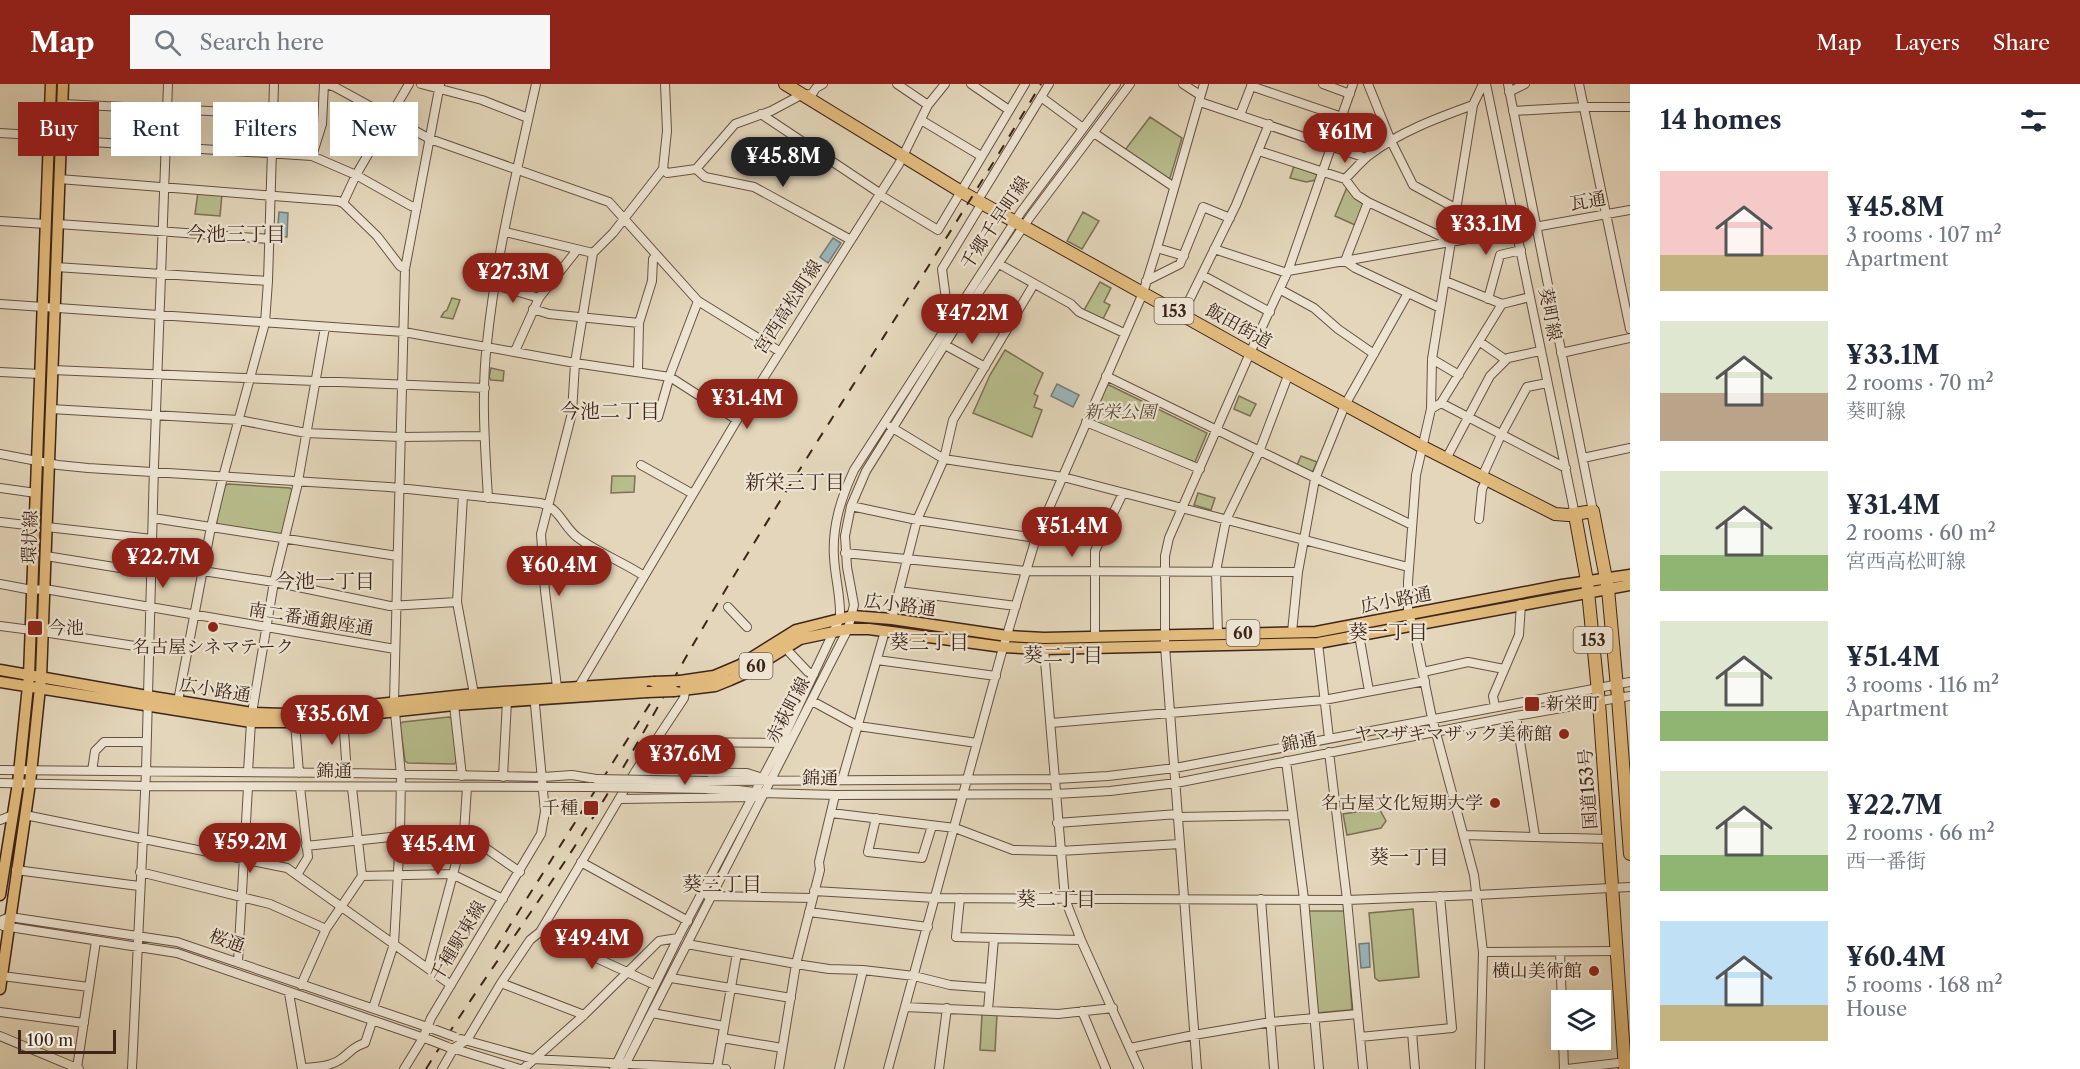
<!DOCTYPE html>
<html lang="en">
<head>
<meta charset="utf-8">
<style>
  :root { --surface:#fff; --page:#f6f6f7; --text:#1f2937; --muted:#747a83; --accent:#8f2418 }
  body { margin:0; font-family:"Libre Caslon Text","Noto Serif JP",serif; background:var(--page); color:var(--text); height:100vh; display:flex; flex-direction:column; font-size:22px; white-space:nowrap }
  * { box-sizing:border-box; margin:0 }
  p { font-size:20px; color:var(--muted) }
  .icon { flex:none; width:33px; height:33px; fill:none; stroke:currentColor; stroke-width:2; stroke-linecap:round; stroke-linejoin:round }
  .map { position:relative; flex:1; overflow:hidden }
  .panel { display:flex; flex-direction:column; background:var(--surface); width:450px }
  .panel>* { flex:none }
  .top-card { position:absolute; left:18px; top:18px; width:570px; height:54px; display:flex; gap:12px }
  .tools { position:absolute; left:1551px; top:906px; display:grid; gap:12px }
  .tools a { display:grid; place-items:center; width:60px; height:60px; border-radius:0px; background:var(--surface); box-shadow:0 6px 24px #0002; font-size:30px }
  .scale { position:absolute; left:18px; bottom:15px; width:98px; box-sizing:border-box; padding-left:6px; border:3px solid #3e251a; border-top:0; font-size:16px; line-height:21px; white-space:nowrap; color:#3e251a; -webkit-text-stroke:4px #ede4d2; paint-order:stroke }
  .price { position:absolute; translate:-50% -51px; padding:0 14px; border-radius:21px; background:var(--accent); color:#fff; font-size:20px; line-height:39px; filter:drop-shadow(0 2px 3px #0008) }
  .price::after { content:''; position:absolute; left:50%; top:36px; width:18px; height:14px; margin-left:-9px; background:inherit; clip-path:polygon(0 0,100% 0,50% 100%) }
  .price.active { background:#222; color:#fff }
  ul { padding:0; list-style:none }
  li { display:flex; align-items:center; gap:18px; height:150px; padding:0 30px }
  li span { display:grid; place-items:center; flex:none; width:168px; height:120px; border-radius:0px; color:#555 }
  li>.icon { margin-inline-start:auto }
  span .icon { width:72px; height:72px; fill:#fffc; stroke-width:1 }
  li b { font-size:26px }
  h2 { display:flex; justify-content:space-between; align-items:center; height:72px; padding:0 30px; font-size:26px }
  .chip { padding:0 21px; border-radius:0px; background:var(--surface); box-shadow:0 6px 24px #0002; font-size:21px; line-height:54px }
  .chip.active { background:var(--accent); color:#fff }
  header { display:flex; align-items:center; gap:36px; box-sizing:border-box; height:84px; padding:0 30px; background:var(--accent); color:#fff }
  header strong { font-size:28px }
  nav { display:flex; gap:33px; margin-inline-start:auto; font-size:21px }
  .search { width:420px; height:54px; background:var(--page); display:flex; align-items:center; gap:15px; box-sizing:border-box; padding:0 21px; border-radius:0px; color:var(--muted); font-size:22px }
  main { display:flex; flex:1; min-height:0 }
  .map>svg:first-child { display:block }
  .green { fill:#b8bd8d; stroke:#7b7154; stroke-width:1.5 }
  .water { fill:#9ab6bb; stroke:#757c7b; stroke-width:1.5 }
  .lines { fill:none; stroke-linecap:round; stroke-linejoin:round }
  .minor-casing { stroke:#675142; stroke-width:10 }
  .major-casing { stroke:#3e251a; stroke-width:13 }
  .highway-casing { stroke:#3e251a; stroke-width:14 }
  .minor { stroke:#ede4d2; stroke-width:8 }
  .major { stroke:#e2bb7d; stroke-width:10 }
  .highway { stroke:#e2bb7d; stroke-width:12 }
  .rail { stroke:#3e251a; stroke-width:2; stroke-dasharray:10 10; stroke-linecap:butt }
  .minor-bridge-casing { stroke:#675142; stroke-width:10; stroke-linecap:butt }
  .major-bridge-casing { stroke:#3e251a; stroke-width:13; stroke-linecap:butt }
  .minor-bridge { stroke:#ede4d2; stroke-width:8 }
  .major-bridge { stroke:#e2bb7d; stroke-width:10 }
  .poi-dot { fill:#8f2418; stroke:#ede4d2; stroke-width:2 }
  .labels { text-anchor:middle; dominant-baseline:central; stroke-width:4.5; stroke-linejoin:round; paint-order:stroke }
  .shield { fill:#ede4d2; stroke:#725e51; stroke-width:1.5 }
  .shield-label { font-size:16px; font-weight:bold; fill:#3e251a }
  .street-label { font-size:18px; fill:#3e251a; stroke:#ede4d2 }
  .park-label { font-size:18px; font-style:italic; fill:#5c4b37; stroke:#ede4d2 }
  .poi-label { font-size:18px; fill:#3e251a; stroke:#ede4d2; text-anchor:end }
  .neighbourhood-label { font-size:20px; fill:#3e251a; stroke:#ede4d2 }
</style>
</head>
<body>
<header>
<strong>Map</strong>
<div class="search"><svg class="icon" aria-label="search" viewBox="0 0 24 24"><circle cx="10" cy="10" r="6"/><path d="M15 15l6 6"/></svg>Search here</div>
<nav><a>Map</a><a>Layers</a><a>Share</a></nav>
</header>
<main>
<div class="map">
<svg width="1630" height="985" viewBox="0 0 1630 985">
  <rect width="100%" height="100%" fill="#e3d6ba"/>
  <filter id="stains"><feTurbulence type="fractalNoise" baseFrequency=".00333" numOctaves="4"/><feColorMatrix values="0 0 0 0 .2 0 0 0 0 .09 0 0 0 0 .02 0 0 0 .5 -.17"/></filter>
  <radialGradient id="worn" r=".72"><stop offset=".6" stop-color="#630" stop-opacity="0"/><stop offset="1" stop-color="#630" stop-opacity=".3"/></radialGradient>
  <!-- green -->
  <path class="green" d="M1150,33L1182,54L1170,94L1167,95L1125,66Z
    M1294,82L1318,91L1316,96L1306,98L1290,94Z
    M1347,103L1362,118L1363,122L1355,141L1335,132Z
    M198,108L222,110L220,132L195,130Z
    M1083,128L1099,137L1082,165L1067,157Z
    M1100,198L1111,204L1104,218L1110,221L1102,237L1083,228Z
    M452,214L460,216L453,235L441,233L444,228L447,226Z
    M1005,266L1043,289L1034,310L1038,312L1034,323L1042,326L1032,353L973,329L990,291Z
    M491,284L504,287L503,297L491,296L489,293Z
    M1109,301L1207,349L1195,378L1092,338L1106,302Z
    M1239,312L1256,320L1250,332L1234,325Z
    M1301,372L1317,378L1313,387L1311,388L1297,381Z
    M612,392H635L634,408L611,409Z
    M228,400L290,404L292,406L283,448L280,450L219,441L216,438L225,402Z
    M1198,409L1215,414L1211,426L1194,421Z
    M449,633L453,635L457,677L454,680L408,679L405,677L400,640L403,638Z
    M1377,725L1380,726L1386,737L1381,744L1347,751L1343,730Z
    M1413,825L1419,893L1379,897L1375,894L1369,829Z
    M1310,827H1343L1345,829L1352,925L1350,926L1317,929L1309,828Z
    M982,930H997L995,967L980,966Z"/>
  <!-- water -->
  <path class="water" d="M279,128L288,129L287,153L277,152Z
    M833,154L841,159L828,179L820,173Z
    M1057,300L1079,311L1073,323L1051,312Z
    M1369,859L1370,883L1361,884L1359,860Z"/>
  <g class="lines">
    <!-- minor casing -->
    <g class="minor-casing">
      <path id="minor" d="M326,0L335,3L430,55L609,118L698,217L779,267
        M421,0L482,16L528,34
        M897,0L928,21
        M971,0L1009,26
        M1183,0L1200,11
        M1323,0L1350,10
        M1368,0L1391,57L1413,101L1457,125
        M1486,0L1575,431
        M1508,0L1593,427
        M1579,0L1630,245
        M1251,2L1342,33
        M1509,8L1525,0
        M1041,13L1083,44
        M1200,18L1366,74
        M62,20L273,30
        M1513,27L1584,23H1630
        M761,30L881,110
        M1240,31L1252,0
        M921,36L981,72
        M0,49L49,52
        M1094,49L1174,103
        M61,56L312,72L356,91L411,122L417,123
        M1259,67L1345,95C1353,87 1360,79 1368,72C1399,48 1437,34 1473,21
        M312,72L322,40L324,0
        M663,85L667,47L665,0
        M696,85L705,93L754,103L851,156
        M59,95L338,117L343,119L377,152L400,182L405,185
        M1345,95L1357,111L1368,118L1451,157
        M880,111L938,146L1025,0
        M978,116L1049,0
        M1368,118L1345,177L1355,184L1408,209
        M343,119L356,91L409,0
        M0,137L46,140
        M58,140L270,155
        M505,148L593,169
        M1157,164L1184,172
        M1214,165L1287,189
        M999,180L1071,220L1079,228L1124,249
        M56,183L268,197
        M1288,187L1353,0
        M1202,191L1270,228
        M1146,197L1180,180L1203,123L1230,134
        M1445,197L1502,220
        M495,201L539,214
        M1281,206L1314,224L1338,245L1374,270
        M1488,215L1500,171L1521,166
        M0,220L404,248L575,279L670,293L737,336
        M533,225L549,230L639,239
        M955,229L947,223L942,185L982,119
        M1182,231L1236,121L1269,40
        M1480,258L1506,276
        M945,261L985,283
        M515,267L539,214L577,166
        M1561,269L1630,254
        M1432,275L1459,291
        M52,286L485,304
        M638,287L639,239L652,197L653,175L656,172
        M0,288L40,290
        M1106,292L1412,441
        M1441,319L1502,220L1530,213
        M51,325L239,336L306,349L401,353L484,352
        M1431,325L1441,319L1566,384
        M658,333L671,288L698,217
        M1086,338L1200,385
        M891,343L944,375L1063,393L1408,483
        M0,370L58,381L88,384L389,403L540,419C559,423 563,442 577,453C596,468 623,478 644,492
        M1583,374L1630,364
        M1446,375L1490,292L1508,274L1540,267
        M641,381L693,410
        M1482,393L1501,351L1527,303L1547,299
        M0,404L36,409
        M463,411L457,518L474,610
        M488,414C485,363 481,310 487,259C496,172 517,86 536,0
        M851,422L917,436L1036,454
        M153,434L397,472
        M1479,435L1482,405L1487,395
        M0,438L35,442
        M47,443L152,455
        M845,469L1027,487L1298,488
        M46,472L151,489
        M151,479L274,498L390,522L457,518
        M0,500L32,506L45,505L395,565
        M899,507L1016,522
        M728,523L747,543
        M892,535L917,436L944,375L953,336L1034,200
        M0,542L31,546
        M43,548L148,564
        M1292,548L1298,488L1315,395L1345,321L1408,209L1440,224
        M1218,550L1216,487L1226,436L1259,368L1289,289
        M1359,551L1369,607
        M1095,553V467L1123,409
        M1318,559L1329,654
        M1044,565L1065,815L1081,856L1139,985
        M790,569L808,588L814,590
        M877,576L996,592
        M1423,588L1468,578L1504,585
        M579,602L737,336L899,80L928,21L945,0
        M557,603L545,507L541,450L572,329L575,279L593,169L613,149L663,85L667,89L696,85L735,40L771,27L801,11L812,10L816,4L823,0
        M178,617L211,443L223,393L265,239L268,197L274,0
        M812,617L858,642L977,659
        M454,621L462,692
        M1495,623L1493,612L1519,551L1521,520
        M252,629L274,498L297,403L325,243
        M1516,632L1535,752
        M343,633L347,689
        M295,638L299,689
        M1051,639L1324,616L1425,597
        M657,658L781,659
        M1329,668L1347,816L1363,985
        M1286,677L1304,815L1319,985
        M0,686L347,689L543,693L572,691L596,695
        M92,687L95,667L104,658H146
        M248,688L251,638
        M635,688L747,689L766,695
        M503,693L507,617
        M842,696L885,547
        M708,697L1056,695L1108,692L1175,684L1630,598
        M0,699L145,702L591,703
        M707,705L738,706L763,709L835,711L1055,710L1110,707L1176,699L1516,632L1630,612
        M620,715L754,713
        M831,729L955,744L1013,766L1060,767L1180,760
        M25,731L287,784L451,901
        M1178,733L1293,731
        M876,734L868,768L922,774L932,742
        M0,736L13,731
        M1057,739L1178,730
        M1464,751L1610,755
        M306,762L400,752L464,749L520,788
        M581,778L688,837
        M16,786L139,802
        M140,788L270,820L326,845
        M297,791L308,773L300,703
        M362,792L452,790L503,815
        M814,807L936,814L1347,816L1476,811L1630,803
        M708,812L812,814
        M960,814L956,853L1081,856
        M1261,815L1274,985
        M809,828L928,843
        M0,837L10,833L177,858L436,946
        M3,842L177,869L430,956
        M540,848L655,901
        M687,860L796,880L829,885L863,886L914,892L950,901L990,904
        M1483,868L1618,867
        M1560,868L1562,920
        M238,878L248,703
        M428,884L464,749L467,703
        M2,892L89,903
        M671,894L791,914
        M501,899L584,931
        M301,901L326,845L362,792L352,704
        M289,909L302,985
        M905,923L1058,930L1113,924
        M373,924L394,860L400,752L401,691L394,618L405,185L440,0
        M988,926L994,854
        M1082,927L1106,985
        M0,928L84,939
        M652,929L724,942
        M1412,948L1415,985
        M0,952L79,985
        M1360,953L1452,944L1440,812
        M722,954L782,964
        M461,955L533,975L726,985
        M1563,956L1564,985
        M452,964L520,985
        M1130,964L1194,951L1271,938L1358,930
        M77,984L96,857
        M303,984C316,983 330,983 341,975C351,968 352,963 365,959L372,938
        M717,984L737,869
        M132,985L146,688L154,382L168,0
        M404,985L423,954L431,934L541,750L545,728L534,610
        M442,985L454,964L467,956L501,899L530,856L540,848L635,688L684,614L685,607
        M523,985L584,931L659,857L678,854
        M614,985L678,854L781,659L840,534C841,513 835,494 834,473C832,442 841,414 854,386L1021,128L1116,0
        M623,985L848,545L854,521L847,483L845,452L851,422L866,387L962,233L1030,133L1130,0
        M779,985L796,880L820,786L819,778L835,711
        M839,985L863,886
        M888,985L1001,571L1036,454L1143,209L1157,164L1204,0
        M939,985L947,924
        M1197,985L1165,562V472L1169,454L1250,269L1288,187L1630,126
        M1480,985L1483,868L1474,791L1432,634L1413,541L1408,530V498L1416,391L1431,325L1432,275L1473,21L1483,0
        M1567,985L1626,978"/>
    </g>
    <!-- major casing -->
    <g class="major-casing">
      <path id="major" d="M0,586L147,612L252,629L285,630L474,610L654,598
        M680,597L714,592L740,581L796,546L852,532L892,535L1007,552L1044,554L1316,548L1562,501L1630,491
        M0,598L251,638H295L454,621L647,608
        M674,607L715,602L730,596L746,589L800,555L848,545H869L1003,563L1044,565L1318,559L1630,501
        M0,811L18,699L29,592L51,0
        M0,905L30,699L41,594L63,0"/>
    </g>
    <!-- highway casing -->
    <g class="highway-casing">
      <path id="highway" d="M785,0L960,107L1250,269L1423,363L1555,430L1568,431L1593,427L1608,505L1618,614L1630,770
        M1575,431L1587,497L1599,618L1625,985"/>
    </g>
    <!-- minor -->
    <use href="#minor" class="minor"/>
    <!-- major -->
    <use href="#major" class="major"/>
    <!-- highway -->
    <use href="#highway" class="highway"/>
    <!-- rail -->
    <path class="rail" d="M495,865L665,596
      M426,985C480,898 543,815 597,727C638,661 674,592 714,525C820,348 935,177 1041,0"/>
    <!-- minor-bridge casing -->
    <g class="minor-bridge-casing">
      <path id="minor-bridge" d="M596,695L708,697
        M591,703L707,705
        M436,946L455,953
        M430,956L448,963"/>
    </g>
    <!-- major-bridge casing -->
    <g class="major-bridge-casing">
      <path id="major-bridge" d="M654,598L680,597
        M647,608L674,607"/>
    </g>
    <!-- minor-bridge -->
    <use href="#minor-bridge" class="minor-bridge"/>
    <!-- major-bridge -->
    <use href="#major-bridge" class="major-bridge"/>
  </g>
  <!-- markers -->
  <g class="poi-dot">
    <circle cx="213" cy="543" r="6"/>
    <rect x="27" y="536" width="16" height="16" rx="3"/>
    <rect x="1524" y="612" width="16" height="16" rx="3"/>
    <circle cx="1564" cy="650" r="6"/>
    <circle cx="1495" cy="719" r="6"/>
    <rect x="583" y="716" width="16" height="16" rx="3"/>
    <circle cx="1594" cy="887" r="6"/>
  </g>
  <g class="labels">
    <!-- shield labels -->
    <g class="shield">
      <rect x="1154.5" y="214" width="39" height="26" rx="4.5"/>
      <rect x="1226.5" y="536" width="33" height="26" rx="4.5"/>
      <rect x="1573.5" y="543" width="39" height="26" rx="4.5"/>
      <rect x="739.5" y="569" width="33" height="26" rx="4.5"/>
    </g>
    <g class="shield-label">
      <text x="1174" y="227">153</text>
      <text x="1243" y="549">60</text>
      <text x="1593" y="556">153</text>
      <text x="756" y="582">60</text>
    </g>
    <!-- street labels -->
    <g class="street-label">
      <text transform="translate(1588 117) rotate(-10)">瓦通</text>
      <text transform="translate(995 139) rotate(-56)">千郷千早町線</text>
      <text transform="translate(788 223) rotate(-57)">宮西高松町線</text>
      <text transform="translate(1550 230) rotate(79)">葵町線</text>
      <text transform="translate(1239 242) rotate(29)">飯田街道</text>
      <text transform="translate(30 453) rotate(-88)">環状線</text>
      <text transform="translate(1396 516) rotate(-11)">広小路通</text>
      <text transform="translate(900 521) rotate(7)">広小路通</text>
      <text transform="translate(311 535) rotate(9)">南二番通銀座通</text>
      <text transform="translate(215 606) rotate(9)">広小路通</text>
      <text transform="translate(788 626) rotate(-62)">赤萩町線</text>
      <text transform="translate(1299 658) rotate(-11)">錦通</text>
      <text x="334" y="687">錦通</text>
      <text transform="translate(820 694) rotate(1)">錦通</text>
      <text transform="translate(1588 705) rotate(-94)">国道153号</text>
      <text transform="translate(227 857) rotate(19)">桜通</text>
      <text transform="translate(458 857) rotate(-59)">千種駅東線</text>
    </g>
    <!-- park labels -->
    <g class="park-label">
      <text x="1120" y="328">新栄公園</text>
    </g>
    <!-- poi labels -->
    <g class="poi-label">
      <text x="48" y="544" text-anchor="start">今池</text>
      <text x="213" y="563" text-anchor="middle">名古屋シネマテーク</text>
      <text x="1546" y="620" text-anchor="start">新栄町</text>
      <text x="1552" y="650">ヤマザキマザック美術館</text>
      <text x="1483" y="719">名古屋文化短期大学</text>
      <text x="578" y="724">千種</text>
      <text x="1582" y="887">横山美術館</text>
    </g>
    <!-- neighbourhood labels -->
    <g class="neighbourhood-label">
      <text x="236" y="150">今池三丁目</text>
      <text x="610" y="327">今池二丁目</text>
      <text x="795" y="398">新栄三丁目</text>
      <text x="325" y="497">今池一丁目</text>
      <text x="1388" y="548">葵一丁目</text>
      <text x="929" y="558">葵三丁目</text>
      <text x="1063" y="571">葵二丁目</text>
      <text x="1409" y="773">葵一丁目</text>
      <text x="722" y="800">葵三丁目</text>
      <text x="1056" y="815">葵二丁目</text>
    </g>
  </g>
  <rect width="100%" height="100%" filter="url(#stains)"/>
  <rect width="100%" height="100%" fill="url(#worn)"/>
</svg>
<div class="tools">
<a><svg class="icon" aria-label="layers" viewBox="0 0 24 24"><path d="M12 4l9 5-9 5-9-5zM3 14l9 5 9-5"/></svg></a>
</div>
<div class="scale">100 m</div>
<b class="price" style="left:1345px;top:80px">¥61M</b>
<b class="price active" style="left:783px;top:104px">¥45.8M</b>
<b class="price" style="left:1486px;top:172px">¥33.1M</b>
<b class="price" style="left:513px;top:220px">¥27.3M</b>
<b class="price" style="left:972px;top:261px">¥47.2M</b>
<b class="price" style="left:747px;top:346px">¥31.4M</b>
<b class="price" style="left:1072px;top:474px">¥51.4M</b>
<b class="price" style="left:163px;top:505px">¥22.7M</b>
<b class="price" style="left:559px;top:513px">¥60.4M</b>
<b class="price" style="left:332px;top:662px">¥35.6M</b>
<b class="price" style="left:685px;top:702px">¥37.6M</b>
<b class="price" style="left:250px;top:790px">¥59.2M</b>
<b class="price" style="left:438px;top:792px">¥45.4M</b>
<b class="price" style="left:592px;top:886px">¥49.4M</b>
<div class="top-card">
<a class="chip active">Buy</a>
<a class="chip">Rent</a>
<a class="chip">Filters</a>
<a class="chip">New</a>
</div>
</div>
<section class="panel">
<h2>14 homes<svg class="icon" aria-label="filters" viewBox="0 0 24 24"><path d="M4 7h16M4 17h16"/><circle cx="9" cy="7" r="2"/><circle cx="15" cy="17" r="2"/></svg></h2>
<ul>
<li><span style="background:linear-gradient(#f6c9c9 70%,#c2b280 0)"><svg class="icon" aria-label="home" viewBox="0 0 24 24"><path d="M3 11l9-7 9 7M6 9v11h12V9"/></svg></span><div><b>¥45.8M</b><p>3 rooms · 107 m²</p><p>Apartment</p></div></li>
<li><span style="background:linear-gradient(#dfe7d0 60%,#b9a48a 0)"><svg class="icon" aria-label="home" viewBox="0 0 24 24"><path d="M3 11l9-7 9 7M6 9v11h12V9"/></svg></span><div><b>¥33.1M</b><p>2 rooms · 70 m²</p><p>葵町線</p></div></li>
<li><span style="background:linear-gradient(#dfe7d0 70%,#8fb573 0)"><svg class="icon" aria-label="home" viewBox="0 0 24 24"><path d="M3 11l9-7 9 7M6 9v11h12V9"/></svg></span><div><b>¥31.4M</b><p>2 rooms · 60 m²</p><p>宮西高松町線</p></div></li>
<li><span style="background:linear-gradient(#dfe7d0 75%,#8fb573 0)"><svg class="icon" aria-label="home" viewBox="0 0 24 24"><path d="M3 11l9-7 9 7M6 9v11h12V9"/></svg></span><div><b>¥51.4M</b><p>3 rooms · 116 m²</p><p>Apartment</p></div></li>
<li><span style="background:linear-gradient(#dfe7d0 70%,#8fb573 0)"><svg class="icon" aria-label="home" viewBox="0 0 24 24"><path d="M3 11l9-7 9 7M6 9v11h12V9"/></svg></span><div><b>¥22.7M</b><p>2 rooms · 66 m²</p><p>西一番街</p></div></li>
<li><span style="background:linear-gradient(#bfe0f5 70%,#c2b280 0)"><svg class="icon" aria-label="home" viewBox="0 0 24 24"><path d="M3 11l9-7 9 7M6 9v11h12V9"/></svg></span><div><b>¥60.4M</b><p>5 rooms · 168 m²</p><p>House</p></div></li>
</ul>
</section>
</main>
</body>
</html>
